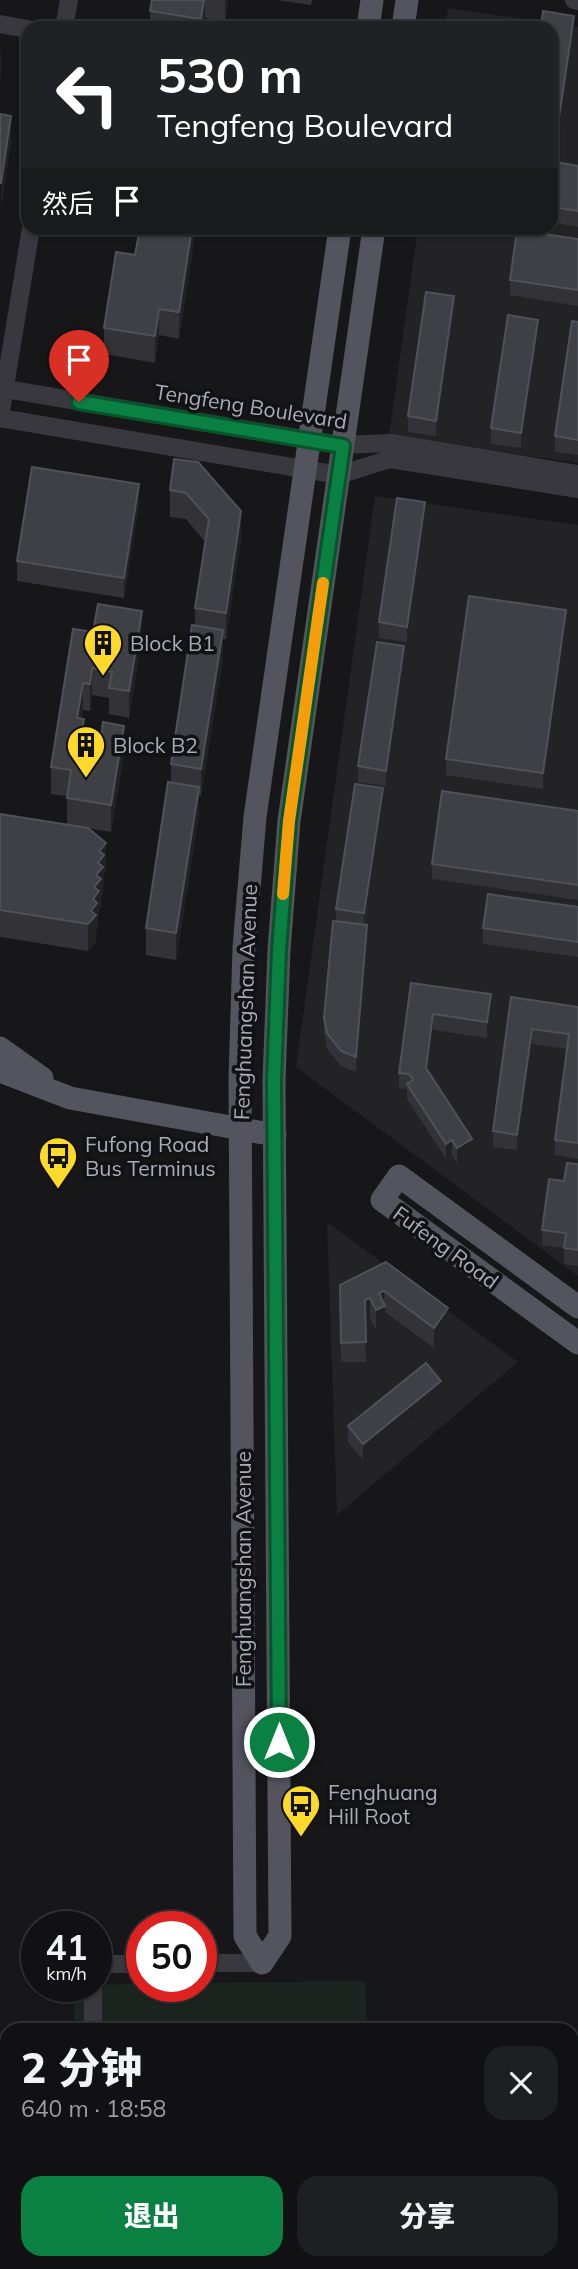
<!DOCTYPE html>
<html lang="zh">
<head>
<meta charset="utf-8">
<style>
  :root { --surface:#111113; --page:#1e1f21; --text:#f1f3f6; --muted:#9c9da0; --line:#303133; --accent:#0b8043 }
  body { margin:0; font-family:Mulish,"Noto Sans SC",sans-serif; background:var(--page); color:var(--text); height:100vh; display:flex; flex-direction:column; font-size:26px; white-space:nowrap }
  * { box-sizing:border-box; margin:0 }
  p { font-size:23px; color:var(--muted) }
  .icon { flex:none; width:38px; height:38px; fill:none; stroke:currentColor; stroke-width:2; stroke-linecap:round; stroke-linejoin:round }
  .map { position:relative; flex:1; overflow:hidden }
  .drawer { position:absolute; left:0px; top:2023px; width:579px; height:247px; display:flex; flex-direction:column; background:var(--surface); border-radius:21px 21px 0 0; box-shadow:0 2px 5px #0004,0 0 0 2px var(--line) }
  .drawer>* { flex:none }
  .guide { position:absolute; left:21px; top:21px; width:537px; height:214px; border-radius:21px; box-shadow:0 2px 5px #0004,0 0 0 2px var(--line); background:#202124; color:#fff; overflow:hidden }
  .speed { position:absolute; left:21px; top:1911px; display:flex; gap:14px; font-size:35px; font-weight:700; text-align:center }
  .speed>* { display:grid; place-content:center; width:91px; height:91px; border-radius:50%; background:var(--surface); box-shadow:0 2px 5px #0004,0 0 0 2px var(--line); line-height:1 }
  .speed small { font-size:18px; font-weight:400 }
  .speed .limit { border:10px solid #d22; background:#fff; color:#111 }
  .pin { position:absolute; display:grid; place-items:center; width:60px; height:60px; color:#fff; margin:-72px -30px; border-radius:50% 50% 50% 0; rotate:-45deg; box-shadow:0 0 7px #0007 }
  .pin .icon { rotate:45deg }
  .me { position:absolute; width:77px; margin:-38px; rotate:0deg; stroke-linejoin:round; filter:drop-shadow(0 0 5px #0008) }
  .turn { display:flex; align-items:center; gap:24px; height:147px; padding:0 21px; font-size:32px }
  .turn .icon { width:91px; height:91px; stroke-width:2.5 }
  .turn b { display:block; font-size:49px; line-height:60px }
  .then { display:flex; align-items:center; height:66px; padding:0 21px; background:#0003; gap:14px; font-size:26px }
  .round { display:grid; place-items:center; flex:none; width:74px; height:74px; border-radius:21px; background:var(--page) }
  .summary { display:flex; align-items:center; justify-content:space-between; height:119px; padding:0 21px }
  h1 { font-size:42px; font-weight:800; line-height:52px }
  .primary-button { display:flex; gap:14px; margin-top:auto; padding:14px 21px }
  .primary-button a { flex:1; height:80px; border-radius:21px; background:var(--accent); color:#fff; font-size:28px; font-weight:800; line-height:80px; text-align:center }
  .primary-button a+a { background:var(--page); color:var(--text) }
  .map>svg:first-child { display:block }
</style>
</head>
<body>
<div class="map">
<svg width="578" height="2269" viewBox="0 0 578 2269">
  <rect width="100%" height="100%" fill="#171719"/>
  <!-- built -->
  <path fill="#232326" d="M448 8 578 27V463L389 436 418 228H551V28H445Z
    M375 496 578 525V1276L296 1067Z
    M327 1222 518 1362 337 1515Z"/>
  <!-- green -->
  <path fill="#1c241f" d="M365 1981 367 2030H74V1986L142 1983V1986H201V1983Z
    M572 2140 578 2144V2269H0V2184H7V2263H572Z"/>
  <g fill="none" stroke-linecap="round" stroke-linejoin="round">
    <!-- minor -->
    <path stroke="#38383e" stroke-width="18" d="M574 0 578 1
      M0 24 28 29
      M64 28 69 0
      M0 388 309 440 343 445 391 443 578 474
      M0 417 31 228
      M0 418 339 475 390 459 578 489
      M201 1963H262
      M96 1964H142
      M93 2030V1986
      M92 2269V2263"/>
    <!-- major -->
    <path stroke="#53545e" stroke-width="23" d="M368 28 372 0
      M403 28 407 0
      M340 228 255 817 244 948 240 1079 245 1936 262 1963 280 1936 274 1080 279 950 289 821 374 228
      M0 1048 42 1078
      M0 1071 70 1098 275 1135
      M578 1307 399 1176 382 1200 578 1343"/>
  </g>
  <!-- wall -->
  <path fill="#333337" d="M152 0H228L225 22 205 18 204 28H150V11Z
    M277 0H312L311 5Z
    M551 28 574 31 557 146 551 145Z
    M551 161 578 166V227L551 222Z
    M194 228V241L179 339 159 335 155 363 104 354V328L135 255Z
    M578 239V306L510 295V280Z
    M454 311 436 436 408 432V416Z
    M578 322V455L555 452V436Z
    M538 335 521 448 491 444V428Z
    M174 459 241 538 226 639H223V657L201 796H199V814L176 960 146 955V928L171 782V764L195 625V608L205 542 186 519 170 517V490Z
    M139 503 124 598 17 581V561Z
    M425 517 407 642 379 638V622Z
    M566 625 543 789 446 775V759Z
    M93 632 142 638 129 718 109 714V698L92 695 90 711 83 710 81 719 84 736 124 753 111 832 67 825V796L51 794V767Z
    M404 661 386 786 358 782V766Z
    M383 804 365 924 367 940 356 1072 341 1066 327 1049 324 1033V1018L336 922V909Z
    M578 811V900L432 879V864Z
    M0 814 106 870 104 872V882L103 884V894L101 896V906L99 908 97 930 96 932V942L88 951 0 937Z
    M578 907V957L483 944V928Z
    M411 983 491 1010 487 1038 433 1030 428 1071 472 1154 457 1164 452 1155 446 1159 407 1099V1089L399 1088V1073Z
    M511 997 578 1007V1159L555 1155V1140L567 1049 532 1044 517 1150 493 1147V1131Z
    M578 1164V1266L564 1264V1248L542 1245V1230L564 1181Z
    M386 1262 448 1328 434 1348 385 1312V1325L376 1330 370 1318 365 1320 366 1362H341L340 1285Z
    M441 1396 363 1460 348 1442V1426Z"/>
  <!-- shaded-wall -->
  <path fill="#222225" d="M204 0H205V18L204 28H201V19Z
    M225 0H228L225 22Z
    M574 16V31L557 146V131Z
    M1 48V75L0 83V56Z
    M11 116V142L1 210V183Z
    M192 228H194V241L179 339V312Z
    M454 296V311L436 436V421Z
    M159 309V335L155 363V336Z
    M538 320V335L521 448V433Z
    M139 484V503L124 598V578Z
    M425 502V517L407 642V627Z
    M241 511V538L226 639V613Z
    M566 610V625L543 789V773Z
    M142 611V638L129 718V691Z
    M223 630V657L201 796V769Z
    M404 646V661L386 786V771Z
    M92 668V695L90 711V684Z
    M83 683V710L77 745V718Z
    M124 726V753L111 832V805Z
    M199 787V814L176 960V933Z
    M383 788V804L364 928V913Z
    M106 843V870L104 872V882L103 884V894L101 896V906L99 908 97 930 96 932V942L88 951V924L99 851Z
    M367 925V940L356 1072V1057Z
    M491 994V1010L487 1038V1022Z
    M433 1014V1030L426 1083V1068Z
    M532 1029V1044L517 1150V1135Z
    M472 1139V1154L457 1164V1148Z
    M452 1140V1155L446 1159V1144Z
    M384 1291V1306H385V1325L376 1330V1310L379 1293Z
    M370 1298V1318L365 1320V1300Z
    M448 1308V1328L434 1348V1328Z
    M441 1381V1396L363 1460V1444Z"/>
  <!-- building -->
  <path fill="#3f4045" stroke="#505157" stroke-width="2" d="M152 0H204L201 19 150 11Z
    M543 11 574 16 557 131 551 130V28H541Z
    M0 114 11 116 1 183H0Z
    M551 161 578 166V211L551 207Z
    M140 228H192L179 312 159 309 155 336 104 328 116 252 135 255Z
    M517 230 578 239V290L510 280Z
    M426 292 454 296 436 421 408 416Z
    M508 315 538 320 521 433 491 428Z
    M572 321 578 322V440L555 436Z
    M174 459 198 462 241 511 226 613 195 608 209 519 186 493 170 490Z
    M32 467 139 484 124 578 17 561Z
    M397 498 425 502 407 627 379 622Z
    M469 596 566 610 543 773 446 759Z
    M98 604 142 611 129 691 109 688 112 672 92 668 90 684 83 683 77 718 84 719 81 735 101 739 103 722 124 726 111 805 67 798 71 770 51 767 73 629 93 632Z
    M192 625 223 630 201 769 171 764Z
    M377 642 404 646 386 771 358 766Z
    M168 782 199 787 176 933 146 928Z
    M355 784 383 788 364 913 336 909Z
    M442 791 578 811V885L432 864Z
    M0 814 88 828 106 843 99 851 104 855 98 863 103 867 96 875 101 879 94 887 99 891 93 899 97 903 91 911 96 915 88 924 0 910Z
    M488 894 578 907V942L483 928Z
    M333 921 367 925 356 1057 341 1051 327 1033 324 1018Z
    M411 983 491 994 487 1022 433 1014 426 1068 472 1139 457 1148 452 1140 446 1144 407 1084 413 1080 409 1074 399 1073Z
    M511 997 578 1007V1143L555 1140 569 1034 532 1029 517 1135 493 1131Z
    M567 1163 578 1164V1250L564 1248 566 1233 542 1230 549 1179 564 1181Z
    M386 1262 448 1308 434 1328 384 1291 379 1293 385 1306 376 1310 370 1298 365 1300 366 1342 341 1343 340 1285Z
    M426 1363 441 1381 363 1444 348 1426Z"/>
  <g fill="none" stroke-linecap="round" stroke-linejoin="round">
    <!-- route casing -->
    <g stroke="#07532c" stroke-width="18">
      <path id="route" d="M79 402 343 446 289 821 279 950 274 1080 279 1742"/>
    </g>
    <!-- route -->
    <use href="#route" stroke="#0b8043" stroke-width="12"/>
    <!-- slow -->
    <path stroke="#f59e0b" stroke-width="12" d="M283 894 289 821 323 583"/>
  </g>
  <!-- icons -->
  <defs>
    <g id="building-pin" transform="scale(2.0125)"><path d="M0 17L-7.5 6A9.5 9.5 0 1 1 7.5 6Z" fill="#fdd92b" stroke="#121214"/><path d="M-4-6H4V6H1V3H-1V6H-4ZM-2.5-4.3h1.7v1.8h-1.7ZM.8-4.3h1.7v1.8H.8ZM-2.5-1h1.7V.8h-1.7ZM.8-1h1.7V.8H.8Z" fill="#111"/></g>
    <g id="bus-pin" transform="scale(2.0125)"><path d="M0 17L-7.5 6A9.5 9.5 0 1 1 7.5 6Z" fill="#fdd92b" stroke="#121214"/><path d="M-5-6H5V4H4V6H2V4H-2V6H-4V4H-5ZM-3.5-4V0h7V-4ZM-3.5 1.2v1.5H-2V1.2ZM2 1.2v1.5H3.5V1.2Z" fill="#111"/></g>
  </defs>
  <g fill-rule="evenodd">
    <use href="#building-pin" x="103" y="643"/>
    <use href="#building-pin" x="86" y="745"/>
    <use href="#bus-pin" x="58" y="1156"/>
    <use href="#bus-pin" x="301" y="1804"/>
  </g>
  <g text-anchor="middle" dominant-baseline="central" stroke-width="7" stroke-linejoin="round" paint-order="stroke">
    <!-- street labels -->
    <g font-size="21" fill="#a8abba" stroke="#121214">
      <text transform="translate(251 406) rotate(9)">Tengfeng Boulevard</text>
      <text transform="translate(245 1002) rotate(-88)">Fenghuangshan Avenue</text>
      <text transform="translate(446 1247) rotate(36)">Fufeng Road</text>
      <text transform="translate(243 1569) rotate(-90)">Fenghuangshan Avenue</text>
    </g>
    <!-- poi labels -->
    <g font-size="21" fill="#a8abba" stroke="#121214" text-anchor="start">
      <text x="130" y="643">Block B1</text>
      <text x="113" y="745">Block B2</text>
      <text x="85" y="1144">Fufong Road<tspan x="85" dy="24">Bus Terminus</tspan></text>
      <text x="328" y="1792">Fenghuang<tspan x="328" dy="24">Hill Root</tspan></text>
    </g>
  </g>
</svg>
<div class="speed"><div>41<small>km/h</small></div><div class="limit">50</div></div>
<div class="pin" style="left:79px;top:402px;background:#d93025"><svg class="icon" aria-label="arrive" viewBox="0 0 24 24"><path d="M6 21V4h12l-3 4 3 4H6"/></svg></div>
<svg class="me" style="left:279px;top:1742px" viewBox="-20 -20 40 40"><circle r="17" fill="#0b8043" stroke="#fff" stroke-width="3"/><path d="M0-11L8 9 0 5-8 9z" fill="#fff"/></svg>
<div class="guide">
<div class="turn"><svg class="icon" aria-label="left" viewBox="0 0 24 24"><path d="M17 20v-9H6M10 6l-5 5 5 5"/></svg><div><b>530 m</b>Tengfeng Boulevard</div></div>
<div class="then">然后<svg class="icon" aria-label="arrive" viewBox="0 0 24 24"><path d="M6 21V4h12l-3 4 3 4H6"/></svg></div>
</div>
<section class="drawer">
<div class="summary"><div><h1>2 分钟</h1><p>640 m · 18:58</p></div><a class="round"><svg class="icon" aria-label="close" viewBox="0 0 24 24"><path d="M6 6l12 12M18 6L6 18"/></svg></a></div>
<div class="primary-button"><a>退出</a><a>分享</a></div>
</section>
</div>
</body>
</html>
